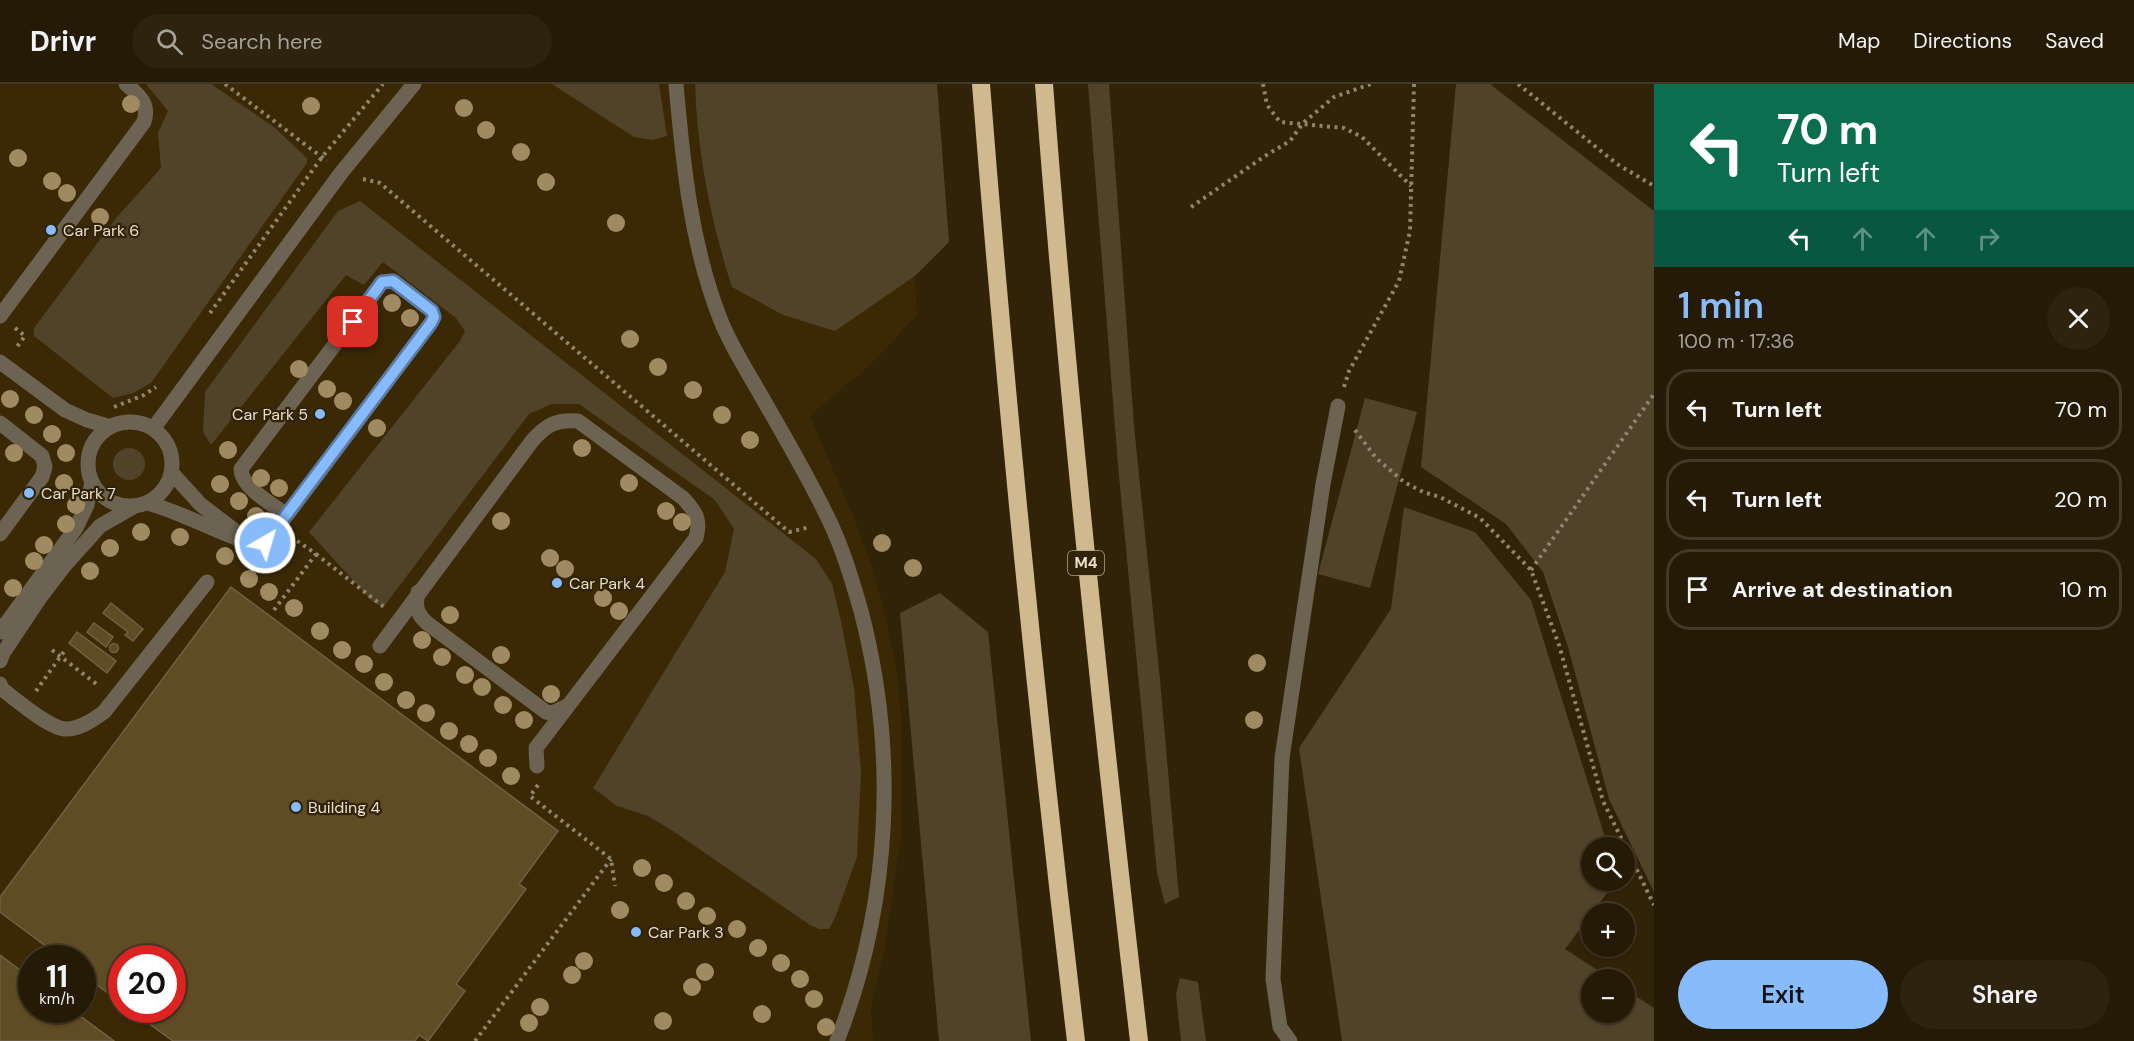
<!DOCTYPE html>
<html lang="en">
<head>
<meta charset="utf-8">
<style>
  :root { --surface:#251a05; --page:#2d230f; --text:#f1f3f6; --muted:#a3a19a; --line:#423827; --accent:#87bbfc }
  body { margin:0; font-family:"DM Sans",sans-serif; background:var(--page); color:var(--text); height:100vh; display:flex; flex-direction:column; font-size:22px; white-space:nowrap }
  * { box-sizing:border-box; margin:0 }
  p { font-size:20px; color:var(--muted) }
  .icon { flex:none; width:33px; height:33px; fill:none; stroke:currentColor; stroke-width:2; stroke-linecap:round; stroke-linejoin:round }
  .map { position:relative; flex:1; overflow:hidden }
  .drawer { display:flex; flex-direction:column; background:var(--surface); width:480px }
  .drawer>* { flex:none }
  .banner { background:#0b6e4f; color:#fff; overflow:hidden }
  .buttons { position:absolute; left:1581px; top:753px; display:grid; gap:12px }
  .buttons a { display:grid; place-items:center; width:54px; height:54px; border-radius:50%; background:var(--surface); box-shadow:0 2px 4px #0004,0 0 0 2px var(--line); font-size:30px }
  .speed { position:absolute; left:18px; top:861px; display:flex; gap:12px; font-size:30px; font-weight:700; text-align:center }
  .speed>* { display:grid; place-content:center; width:78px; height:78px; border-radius:50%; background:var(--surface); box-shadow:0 2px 4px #0004,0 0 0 2px var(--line); line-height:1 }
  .speed small { font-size:15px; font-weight:400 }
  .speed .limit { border:9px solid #d22; background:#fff; color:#111 }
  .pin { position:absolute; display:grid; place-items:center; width:51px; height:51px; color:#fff; margin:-26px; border-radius:12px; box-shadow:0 3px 9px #0006 }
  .me { position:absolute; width:66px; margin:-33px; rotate:38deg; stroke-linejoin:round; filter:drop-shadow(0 0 4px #0008) }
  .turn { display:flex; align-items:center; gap:21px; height:126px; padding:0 24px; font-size:27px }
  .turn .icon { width:78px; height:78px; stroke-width:2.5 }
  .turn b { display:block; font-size:42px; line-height:51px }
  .lanes { display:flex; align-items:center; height:57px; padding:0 24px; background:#0003; justify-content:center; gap:30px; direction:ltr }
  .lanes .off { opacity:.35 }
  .round { display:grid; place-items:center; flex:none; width:63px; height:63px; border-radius:32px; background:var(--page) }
  .headline { display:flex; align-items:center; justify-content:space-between; height:102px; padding:0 24px }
  h1 { font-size:36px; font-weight:600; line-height:45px; color:var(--accent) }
  .action { display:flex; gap:12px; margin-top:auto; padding:12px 24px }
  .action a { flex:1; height:69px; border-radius:36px; background:var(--accent); color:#111; font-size:24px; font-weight:600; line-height:69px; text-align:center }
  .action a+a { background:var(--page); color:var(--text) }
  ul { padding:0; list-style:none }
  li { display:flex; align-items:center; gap:18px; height:81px; margin:0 12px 9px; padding:0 12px; border:3px solid var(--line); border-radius:24px }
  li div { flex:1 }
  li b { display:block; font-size:22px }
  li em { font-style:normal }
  header { display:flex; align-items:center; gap:36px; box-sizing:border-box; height:84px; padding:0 30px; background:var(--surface); border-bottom:2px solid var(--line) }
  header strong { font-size:28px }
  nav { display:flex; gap:33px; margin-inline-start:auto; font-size:21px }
  .search { width:420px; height:54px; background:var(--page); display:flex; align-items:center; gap:15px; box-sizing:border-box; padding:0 21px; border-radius:33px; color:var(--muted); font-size:22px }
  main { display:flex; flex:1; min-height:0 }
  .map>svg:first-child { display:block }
</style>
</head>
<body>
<header>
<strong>Drivr</strong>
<div class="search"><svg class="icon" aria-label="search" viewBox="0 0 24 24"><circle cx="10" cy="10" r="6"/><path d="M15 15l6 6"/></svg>Search here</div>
<nav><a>Map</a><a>Directions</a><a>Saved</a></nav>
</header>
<main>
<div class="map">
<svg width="1654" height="957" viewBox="0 0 1654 957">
  <rect width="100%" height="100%" fill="#312307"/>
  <!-- built -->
  <path fill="#3a2904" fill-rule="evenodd" d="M0 0H937L949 158 915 192 917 231 871 280 810 332 854 434 874 488 886 534 897 588 902 642 901 752 884 869 871 924 873 957H0ZM32 874H82V926H32ZM122 874H172V926H122Z"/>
  <!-- green -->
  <path fill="#50432a" d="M146 0H211L274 43 307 74V79L151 299 133 309 113 314 34 252V244L117 133 161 84 158 49 168 27Z
    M552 0H659L667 52 652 56 634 53Z
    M695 0H937L949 158 915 192 835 247 783 231 732 203C711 139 697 67 695 0Z
    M1088 0H1109L1134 342 1160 596 1179 813 1165 820 1157 789 1118 381Z
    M1456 0H1490L1654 127V808L1609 715 1568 563 1543 488 1506 440 1421 383Z
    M360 117 816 475 832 500 841 537 854 604 861 688 857 773 835 834 829 845H819L810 841 673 747 648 732 617 722 593 704 725 488 734 445 715 416 579 320H552L529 330 385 521H379L373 518 309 448 460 257 465 247 456 234 383 178 364 201 346 191 211 361 203 348 205 308 338 127Z
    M1365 314 1417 328 1370 504 1318 490Z
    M113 380a16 16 0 1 1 32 0a16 16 0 1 1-32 0Z
    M1404 423 1475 448 1531 516 1608 763 1592 764V796L1616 797 1565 865 1611 895 1592 896V928H1624L1625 905 1654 924V957H1342L1299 664 1391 525Z
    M940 509 988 548 1031 957H939L900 529Z
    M1180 894 1198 898 1206 957H1181L1176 910Z"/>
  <!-- building -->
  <path fill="#5f4b24" stroke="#706145" stroke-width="1.5" d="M231 503 558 747 519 800 526 805 456 900 465 907 428 957 419 951 415 957H173L130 926H172V874H122V919L82 890V874H62L0 828V813Z
    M111 519 143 545 133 557 125 551 128 548 103 529Z
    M94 539 113 553 106 563 87 548Z
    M77 548 116 577 107 589 69 559Z
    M109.5 564a4.5 4.5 0 1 1 9 0a4.5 4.5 0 1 1-9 0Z
    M0 871 32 895V926H72L114 957H0Z"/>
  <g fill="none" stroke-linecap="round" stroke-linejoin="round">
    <!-- path -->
    <path stroke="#8f846e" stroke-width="4" stroke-dasharray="3 4.5" stroke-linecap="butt" d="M225 0 327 77
      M1263 0 1267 21 1280 38 1344 44 1362 53 1411 102
      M1518 0 1617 80 1654 102
      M363 95 380 99 789 448 810 443
      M1191 123 1265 72 1290 57 1303 39 1334 13 1371 0
      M210 229 322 73 383 0
      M15 244 25 252 16 264
      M1344 303 1349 287 1399 197 1410 147 1414 0
      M114 323 144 311 156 303
      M1355 346 1376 374 1404 398 1423 408 1440 413 1480 434 1531 486 1559 561 1603 717 1654 821
      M316 470 384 523
      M1531 486 1654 310
      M274 526 316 470 293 454
      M52 566 99 602
      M36 607 65 566
      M538 701 530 712 611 775 615 802
      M475 957 611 775"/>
    <!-- minor -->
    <path stroke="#6c6353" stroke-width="15" d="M676 0C683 80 691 162 721 237 731 262 746 285 759 308 783 350 808 392 829 436 843 465 852 496 861 527 898 668 891 820 837 957
      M0 232 144 38C150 20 139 11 126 0
      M0 278 65 326 87 336 111 343
      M88 380a42 42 0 1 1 84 0a42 42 0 1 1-84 0Z
      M0 339 42 372 45 383 42 393 0 450
      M153 345 341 89 414 0
      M172 389 200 420 252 460 265 459C322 387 375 312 431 239L434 233 432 227 393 197 382 198 241 385C241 403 273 421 287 431
      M147 419C178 427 206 443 236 454
      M418 508C415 522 416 529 427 539L546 628 552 629 567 622
      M0 548 76 444 87 421 92 398
      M380 562 532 357C546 341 556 335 578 337L683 414C696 428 701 435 696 454L536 664 537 682
      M0 577 3 569 39 515 65 481 100 442 135 422
      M0 600 2 605C15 615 50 645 66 645 80 645 93 636 104 628L207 498
      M1290 957 1280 943 1273 895 1282 674 1323 400 1338 322"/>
    <!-- highway -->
    <path stroke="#d0b98f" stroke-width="18" d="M981 0C1006 320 1038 638 1076 957
      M1044 0C1068 320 1102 638 1139 957"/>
  </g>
  <!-- trees -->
  <g fill="#a08a61">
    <circle cx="131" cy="20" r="9"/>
    <circle cx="311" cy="22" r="9"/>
    <circle cx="464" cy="24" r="9"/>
    <circle cx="486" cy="46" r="9"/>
    <circle cx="521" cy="68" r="9"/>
    <circle cx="18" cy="74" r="9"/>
    <circle cx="52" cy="97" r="9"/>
    <circle cx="546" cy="98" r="9"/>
    <circle cx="67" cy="109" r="9"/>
    <circle cx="100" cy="133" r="9"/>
    <circle cx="616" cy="139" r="9"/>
    <circle cx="392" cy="219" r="9"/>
    <circle cx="410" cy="234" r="9"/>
    <circle cx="630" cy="255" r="9"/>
    <circle cx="658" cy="283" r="9"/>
    <circle cx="299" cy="285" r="9"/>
    <circle cx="327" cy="305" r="9"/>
    <circle cx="693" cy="306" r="9"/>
    <circle cx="10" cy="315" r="9"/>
    <circle cx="343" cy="317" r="9"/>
    <circle cx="34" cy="331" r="9"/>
    <circle cx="722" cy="331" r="9"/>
    <circle cx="377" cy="344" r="9"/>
    <circle cx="52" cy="350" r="9"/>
    <circle cx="750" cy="356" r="9"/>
    <circle cx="582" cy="364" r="9"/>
    <circle cx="228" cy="366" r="9"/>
    <circle cx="14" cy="369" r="9"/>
    <circle cx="66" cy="369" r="9"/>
    <circle cx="261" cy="394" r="9"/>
    <circle cx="64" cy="399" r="9"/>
    <circle cx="629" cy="399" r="9"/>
    <circle cx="220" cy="400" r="9"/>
    <circle cx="279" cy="404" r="9"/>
    <circle cx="239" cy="417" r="9"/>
    <circle cx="76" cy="421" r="9"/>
    <circle cx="666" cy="427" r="9"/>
    <circle cx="256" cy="432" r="9"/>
    <circle cx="501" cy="437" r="9"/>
    <circle cx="682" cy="438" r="9"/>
    <circle cx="66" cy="440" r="9"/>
    <circle cx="141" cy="448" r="9"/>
    <circle cx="180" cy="453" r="9"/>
    <circle cx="882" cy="459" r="9"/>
    <circle cx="44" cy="461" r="9"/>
    <circle cx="110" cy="464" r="9"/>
    <circle cx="225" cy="472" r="9"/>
    <circle cx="550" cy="474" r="9"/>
    <circle cx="34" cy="477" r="9"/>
    <circle cx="913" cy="484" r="9"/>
    <circle cx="565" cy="485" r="9"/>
    <circle cx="90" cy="487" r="9"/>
    <circle cx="249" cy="495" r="9"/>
    <circle cx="13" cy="504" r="9"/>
    <circle cx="269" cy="508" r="9"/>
    <circle cx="603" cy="514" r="9"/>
    <circle cx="294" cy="524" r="9"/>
    <circle cx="619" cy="527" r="9"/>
    <circle cx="450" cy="531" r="9"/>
    <circle cx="320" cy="547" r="9"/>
    <circle cx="422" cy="556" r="9"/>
    <circle cx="342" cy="566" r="9"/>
    <circle cx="501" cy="571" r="9"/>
    <circle cx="442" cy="573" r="9"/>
    <circle cx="1257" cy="579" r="9"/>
    <circle cx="364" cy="580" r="9"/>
    <circle cx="465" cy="591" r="9"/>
    <circle cx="384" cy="598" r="9"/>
    <circle cx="482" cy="603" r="9"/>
    <circle cx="551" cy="610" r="9"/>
    <circle cx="406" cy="616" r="9"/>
    <circle cx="503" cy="621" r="9"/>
    <circle cx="426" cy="629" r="9"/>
    <circle cx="524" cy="636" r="9"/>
    <circle cx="1254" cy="636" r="9"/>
    <circle cx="449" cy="647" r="9"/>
    <circle cx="469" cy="660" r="9"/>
    <circle cx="488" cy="674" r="9"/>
    <circle cx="511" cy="692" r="9"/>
    <circle cx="642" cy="784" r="9"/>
    <circle cx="664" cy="799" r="9"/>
    <circle cx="686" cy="817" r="9"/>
    <circle cx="620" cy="826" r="9"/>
    <circle cx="707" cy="832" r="9"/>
    <circle cx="737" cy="845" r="9"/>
    <circle cx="758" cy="864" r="9"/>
    <circle cx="584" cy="877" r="9"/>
    <circle cx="781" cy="879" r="9"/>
    <circle cx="705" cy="888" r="9"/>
    <circle cx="572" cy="891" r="9"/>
    <circle cx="800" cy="895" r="9"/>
    <circle cx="692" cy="903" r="9"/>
    <circle cx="814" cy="915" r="9"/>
    <circle cx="540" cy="923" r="9"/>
    <circle cx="762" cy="930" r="9"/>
    <circle cx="663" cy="937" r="9"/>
    <circle cx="529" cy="939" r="9"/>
    <circle cx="826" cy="943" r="9"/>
  </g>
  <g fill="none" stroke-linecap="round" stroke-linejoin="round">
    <!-- route casing -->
    <g stroke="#587aa4" stroke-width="15">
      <path id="route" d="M265 459 431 239 434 233 432 227 393 197 382 198 353 238"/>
    </g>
    <!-- route -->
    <use href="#route" stroke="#87bbfc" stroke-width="10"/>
  </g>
  <!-- markers -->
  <g fill="#87bbfc" stroke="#312307" stroke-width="2">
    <circle cx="51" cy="146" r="6"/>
    <circle cx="320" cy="330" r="6"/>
    <circle cx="29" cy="409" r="6"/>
    <circle cx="557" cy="499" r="6"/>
    <circle cx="296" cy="723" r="6"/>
    <circle cx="636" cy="848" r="6"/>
  </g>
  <g text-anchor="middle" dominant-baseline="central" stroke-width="4.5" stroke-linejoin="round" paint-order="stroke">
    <!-- shield labels -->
    <rect fill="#312307" stroke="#b1a793" stroke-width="1.5" x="1068" y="467" width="36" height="24" rx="4.5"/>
    <g font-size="15" font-weight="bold" fill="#e8dfcf">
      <text x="1086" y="479">M4</text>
    </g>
    <!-- poi labels -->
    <g font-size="16" fill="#e8dfcf" stroke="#312307" text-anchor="start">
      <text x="63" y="146">Car Park 6</text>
      <text x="308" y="330" text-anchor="end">Car Park 5</text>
      <text x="41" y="409">Car Park 7</text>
      <text x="569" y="499">Car Park 4</text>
      <text x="308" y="723">Building 4</text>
      <text x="648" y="848">Car Park 3</text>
    </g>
  </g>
</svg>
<div class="buttons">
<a><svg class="icon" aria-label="search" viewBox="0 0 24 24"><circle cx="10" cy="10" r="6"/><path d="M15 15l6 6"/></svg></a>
<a>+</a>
<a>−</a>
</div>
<div class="speed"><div>11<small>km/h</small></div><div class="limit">20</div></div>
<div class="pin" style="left:353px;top:238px;background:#d93025"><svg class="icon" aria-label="arrive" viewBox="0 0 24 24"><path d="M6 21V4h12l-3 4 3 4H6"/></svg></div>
<svg class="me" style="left:265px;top:459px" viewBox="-20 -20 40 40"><circle r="17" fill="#87bbfc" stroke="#fff" stroke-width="3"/><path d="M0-11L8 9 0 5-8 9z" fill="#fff"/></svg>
</div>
<section class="drawer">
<div class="banner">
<div class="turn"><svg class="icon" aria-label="left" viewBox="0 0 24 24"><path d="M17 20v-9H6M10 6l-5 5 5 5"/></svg><div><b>70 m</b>Turn left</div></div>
<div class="lanes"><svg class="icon" aria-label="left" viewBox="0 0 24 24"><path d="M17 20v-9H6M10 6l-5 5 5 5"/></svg><svg class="icon off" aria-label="ahead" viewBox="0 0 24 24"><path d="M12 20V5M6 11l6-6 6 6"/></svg><svg class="icon off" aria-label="ahead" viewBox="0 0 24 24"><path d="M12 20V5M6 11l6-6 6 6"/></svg><svg class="icon off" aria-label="right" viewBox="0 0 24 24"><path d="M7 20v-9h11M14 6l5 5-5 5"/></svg></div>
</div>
<div class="headline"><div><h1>1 min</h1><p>100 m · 17:36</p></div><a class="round"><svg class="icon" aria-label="close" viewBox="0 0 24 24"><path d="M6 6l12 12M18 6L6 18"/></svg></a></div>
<ul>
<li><svg class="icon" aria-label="left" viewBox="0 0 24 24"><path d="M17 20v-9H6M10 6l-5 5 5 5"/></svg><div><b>Turn left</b></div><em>70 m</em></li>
<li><svg class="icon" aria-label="left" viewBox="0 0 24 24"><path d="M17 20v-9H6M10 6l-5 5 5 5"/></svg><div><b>Turn left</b></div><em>20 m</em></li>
<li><svg class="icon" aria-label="arrive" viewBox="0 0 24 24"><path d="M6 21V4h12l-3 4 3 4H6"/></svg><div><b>Arrive at destination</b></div><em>10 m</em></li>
</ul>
<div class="action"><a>Exit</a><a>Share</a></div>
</section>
</main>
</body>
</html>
